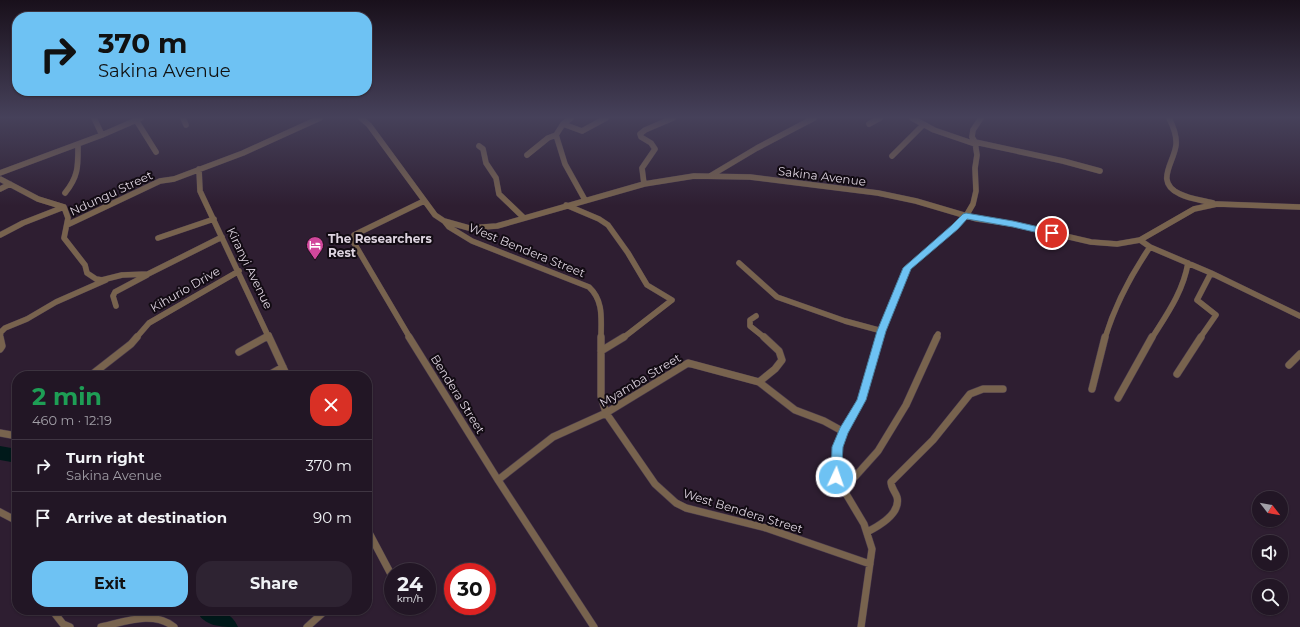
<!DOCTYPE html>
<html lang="en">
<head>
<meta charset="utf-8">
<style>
  :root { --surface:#221625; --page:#2e2332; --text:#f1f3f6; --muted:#a29fa7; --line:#3f3542; --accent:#6ec2f3 }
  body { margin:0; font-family:Montserrat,sans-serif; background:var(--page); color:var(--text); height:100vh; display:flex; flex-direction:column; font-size:15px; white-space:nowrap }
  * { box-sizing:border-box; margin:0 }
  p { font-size:13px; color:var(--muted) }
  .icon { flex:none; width:22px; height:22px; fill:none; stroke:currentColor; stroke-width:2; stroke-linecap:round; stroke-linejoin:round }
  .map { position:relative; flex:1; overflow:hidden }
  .side { position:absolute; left:12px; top:371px; width:360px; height:244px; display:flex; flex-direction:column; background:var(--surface); border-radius:16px; box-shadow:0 1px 3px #0004,0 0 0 1px var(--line) }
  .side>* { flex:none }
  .guide { position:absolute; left:12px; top:12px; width:360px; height:84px; border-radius:16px; box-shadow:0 1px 3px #0004,0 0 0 1px var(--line); background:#6ec2f3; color:#111; overflow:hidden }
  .needle { width:26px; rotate:121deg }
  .tools { position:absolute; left:1252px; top:491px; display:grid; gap:8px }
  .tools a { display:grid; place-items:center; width:36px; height:36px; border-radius:50%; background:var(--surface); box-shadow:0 1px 3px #0004,0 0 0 1px var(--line); font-size:20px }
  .speed { position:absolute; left:384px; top:563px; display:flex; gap:8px; font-size:20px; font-weight:700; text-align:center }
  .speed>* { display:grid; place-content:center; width:52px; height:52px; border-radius:50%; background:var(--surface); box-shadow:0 1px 3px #0004,0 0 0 1px var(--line); line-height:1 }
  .speed small { font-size:10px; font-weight:400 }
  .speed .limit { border:6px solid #d22; background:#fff; color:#111 }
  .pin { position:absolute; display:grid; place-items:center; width:34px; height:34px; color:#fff; margin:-17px; border:2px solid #fff; border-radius:50%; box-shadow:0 1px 4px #0007 }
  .me { position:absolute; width:44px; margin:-22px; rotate:3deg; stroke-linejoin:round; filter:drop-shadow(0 0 3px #0008) }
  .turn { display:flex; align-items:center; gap:14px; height:84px; padding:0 20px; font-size:18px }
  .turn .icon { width:52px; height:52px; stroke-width:2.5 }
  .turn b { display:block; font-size:28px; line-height:34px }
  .round { display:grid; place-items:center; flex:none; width:42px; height:42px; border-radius:16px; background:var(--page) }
  .headline { display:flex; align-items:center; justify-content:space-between; height:68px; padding:0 20px }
  h1 { font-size:24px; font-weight:700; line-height:30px; color:#1e9e55 }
  .cta { display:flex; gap:8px; margin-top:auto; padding:8px 20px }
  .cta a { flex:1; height:46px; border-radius:16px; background:var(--accent); color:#111; font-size:16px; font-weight:700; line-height:46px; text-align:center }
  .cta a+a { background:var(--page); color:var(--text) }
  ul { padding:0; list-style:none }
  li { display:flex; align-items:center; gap:12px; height:52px; padding:0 20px; border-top:1px solid var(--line) }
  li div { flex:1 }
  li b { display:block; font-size:15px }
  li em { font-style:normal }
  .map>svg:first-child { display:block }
</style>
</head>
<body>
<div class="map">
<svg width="1300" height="627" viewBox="0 0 1300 627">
  <rect width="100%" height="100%" fill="#2e1e31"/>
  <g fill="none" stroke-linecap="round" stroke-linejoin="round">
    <!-- river -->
    <path fill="#00191a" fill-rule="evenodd" d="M0 446 17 449V463L0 460Z
      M196 610C213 610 230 608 238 627 221 627 204 627 196 610Z"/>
    <!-- minor-far1 casing -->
    <g stroke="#4a3b4d" stroke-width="6">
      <path id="minor-far1" d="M94 118 102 135
        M183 118 186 125
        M361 118 369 125 435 215 444 221 469 228 497 226 644 184 694 176 750 177 878 193 916 201 977 219 1013 224 1091 242 1117 244 1140 240 1194 209 1217 204 1300 207
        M571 118 563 124 556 135 565 164 585 200
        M912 118 934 130 975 144
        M1169 118C1173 126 1177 136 1176 145 1174 163 1154 182 1180 194 1190 199 1202 200 1213 203
        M136 120 156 152
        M563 124 582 131 606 118
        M869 124 880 118
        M975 142 1063 161 1100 171
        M479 146 483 149 486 163 496 178 499 194 524 218
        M527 155 548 138 556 135
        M892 156 923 125
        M199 169 200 191 269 338
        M0 173 102 135 141 118
        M710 176 757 148 814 118
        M0 179 38 199 64 207 68 218 64 238 85 265 87 273 96 279 102 280 122 275 148 274 222 237
        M644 184 642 168 655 149 651 143 641 137 640 134 645 130 673 118
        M0 189 10 184
        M65 193C79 176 78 165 78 144
        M566 205 599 219 608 225 628 253 647 285 672 300 623 338
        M445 222 449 227 472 241 589 287C604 301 601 319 601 338
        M67 225 160 181 174 179 243 153 320 118
        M0 235 23 223 64 207
        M158 238 214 219
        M1140 240 1150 247 1211 273 1300 316
        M739 263 777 297 845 321 882 331
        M116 306 113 296 115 292 147 275
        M756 316 750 320V326L765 338
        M0 336 1 332 5 328 27 319 56 302 106 280
        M136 338 149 323 239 271
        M264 338 269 335
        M410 338 354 243V235L424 201
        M880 338 907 268 955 227 966 216 973 204 976 191 975 168 977 155 975 142 972 137 973 130 981 118
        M936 338 938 334
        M1105 338C1115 305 1131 275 1150 247
        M1152 338C1167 314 1183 292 1188 263
        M1200 338 1216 315 1197 300 1211 273"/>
    </g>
    <!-- minor casing -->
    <g stroke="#4a3b4d" stroke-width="8">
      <path id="minor" d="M0 337 2 346 0 349
        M269 337 287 376
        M409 337 498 480 594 627
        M601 337V396L606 413 655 484 676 503 686 508 766 528 870 564
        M601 351 624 337
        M239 352 266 337
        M1289 365 1300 354
        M1177 374 1201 337
        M90 376 131 344 137 337
        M267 376 283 367
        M759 382 775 369 782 360 779 351 764 337
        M1092 389 1105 337
        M1118 398 1152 337
        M0 433 17 436
        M498 480 553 437 606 413 688 363 759 382 795 410 824 421 844 432
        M843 490 878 451 906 405 937 337
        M0 512 17 521
        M367 529 393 578
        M867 532C879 526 901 513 897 497 895 491 891 488 891 482L933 440 970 394 983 389H1003
        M52 610 63 624 70 627
        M101 627C124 622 154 610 174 627
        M307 627 326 610
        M861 627 872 549 864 524 836 477 838 447 844 432 861 400 880 337"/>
    </g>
    <!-- minor-far1 -->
    <use href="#minor-far1" stroke="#78634e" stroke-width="5.5"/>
    <!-- minor -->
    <use href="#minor" stroke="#78634e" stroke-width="7"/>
  </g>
  <!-- sky -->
  <linearGradient id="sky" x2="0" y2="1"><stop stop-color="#19101b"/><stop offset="0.57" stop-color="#46415a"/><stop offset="1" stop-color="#46415a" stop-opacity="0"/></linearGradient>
  <rect width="1300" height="206" fill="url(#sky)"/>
  <!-- route -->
  <path fill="#6ec2f3" stroke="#487e9e" d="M966 213 1013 221 1052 230 1056 233 1052 236 1013 227 967 219 958 229 911 269 886 331 866 400 848 433 843 447 841 477 840 481 836 482 832 481 831 477 832 447 840 428 857 400 877 331 903 268 952 225 963 214Z"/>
  <!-- icons -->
  <defs>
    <g id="hotel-pin" transform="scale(0.9)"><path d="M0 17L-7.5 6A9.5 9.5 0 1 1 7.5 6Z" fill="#d1479c" stroke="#120b13"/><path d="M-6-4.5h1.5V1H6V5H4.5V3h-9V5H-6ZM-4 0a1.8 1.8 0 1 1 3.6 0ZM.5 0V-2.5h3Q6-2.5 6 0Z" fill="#fff"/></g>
  </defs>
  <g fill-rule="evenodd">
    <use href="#hotel-pin" x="315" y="245"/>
  </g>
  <g text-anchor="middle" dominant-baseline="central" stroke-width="4" stroke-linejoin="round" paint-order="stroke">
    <!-- street labels -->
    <g font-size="12" fill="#dcd2de" stroke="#120b13">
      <text transform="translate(822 176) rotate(7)">Sakina Avenue</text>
      <text transform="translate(111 193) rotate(-25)">Ndungu Street</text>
      <text transform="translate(527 250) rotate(22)">West Bendera Street</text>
      <text transform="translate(250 268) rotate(64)">Kiranyi Avenue</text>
      <text transform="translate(185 289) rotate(-30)">Kihurio Drive</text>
      <text transform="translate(640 380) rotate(-31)">Myamba Street</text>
      <text transform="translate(458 394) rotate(58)">Bendera Street</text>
      <text transform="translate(743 511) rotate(17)">West Bendera Street</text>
    </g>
    <!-- poi labels -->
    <g font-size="12" font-weight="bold" fill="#dcd2de" stroke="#120b13" text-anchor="start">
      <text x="328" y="238">The Researchers<tspan x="328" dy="14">Rest</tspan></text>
    </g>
  </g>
</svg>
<div class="tools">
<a><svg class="needle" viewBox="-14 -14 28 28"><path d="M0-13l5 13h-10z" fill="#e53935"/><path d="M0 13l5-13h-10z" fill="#a29fa7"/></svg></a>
<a><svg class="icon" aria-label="sound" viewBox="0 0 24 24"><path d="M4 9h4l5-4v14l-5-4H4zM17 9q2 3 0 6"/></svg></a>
<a><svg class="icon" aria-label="search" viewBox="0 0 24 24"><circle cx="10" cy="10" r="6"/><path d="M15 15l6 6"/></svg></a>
</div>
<div class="speed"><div>24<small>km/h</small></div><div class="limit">30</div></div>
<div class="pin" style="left:1052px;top:233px;background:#d93025"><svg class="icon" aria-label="arrive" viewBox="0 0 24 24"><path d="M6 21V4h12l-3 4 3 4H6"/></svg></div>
<svg class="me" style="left:836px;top:477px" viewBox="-20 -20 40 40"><circle r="17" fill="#6ec2f3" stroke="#fff" stroke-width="3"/><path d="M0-11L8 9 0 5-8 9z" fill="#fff"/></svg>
<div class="guide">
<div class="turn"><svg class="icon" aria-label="right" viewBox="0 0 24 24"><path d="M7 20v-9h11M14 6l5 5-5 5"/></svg><div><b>370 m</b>Sakina Avenue</div></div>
</div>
<section class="side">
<div class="headline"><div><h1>2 min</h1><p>460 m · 12:19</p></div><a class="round" style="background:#d93025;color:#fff"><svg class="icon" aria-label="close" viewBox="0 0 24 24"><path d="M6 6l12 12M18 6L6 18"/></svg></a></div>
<ul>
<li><svg class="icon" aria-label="right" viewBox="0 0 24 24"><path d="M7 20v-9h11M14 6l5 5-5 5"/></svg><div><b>Turn right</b><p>Sakina Avenue</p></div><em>370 m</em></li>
<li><svg class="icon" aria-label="arrive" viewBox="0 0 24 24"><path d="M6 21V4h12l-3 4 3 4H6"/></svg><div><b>Arrive at destination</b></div><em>90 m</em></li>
</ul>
<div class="cta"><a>Exit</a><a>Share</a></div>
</section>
</div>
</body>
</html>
